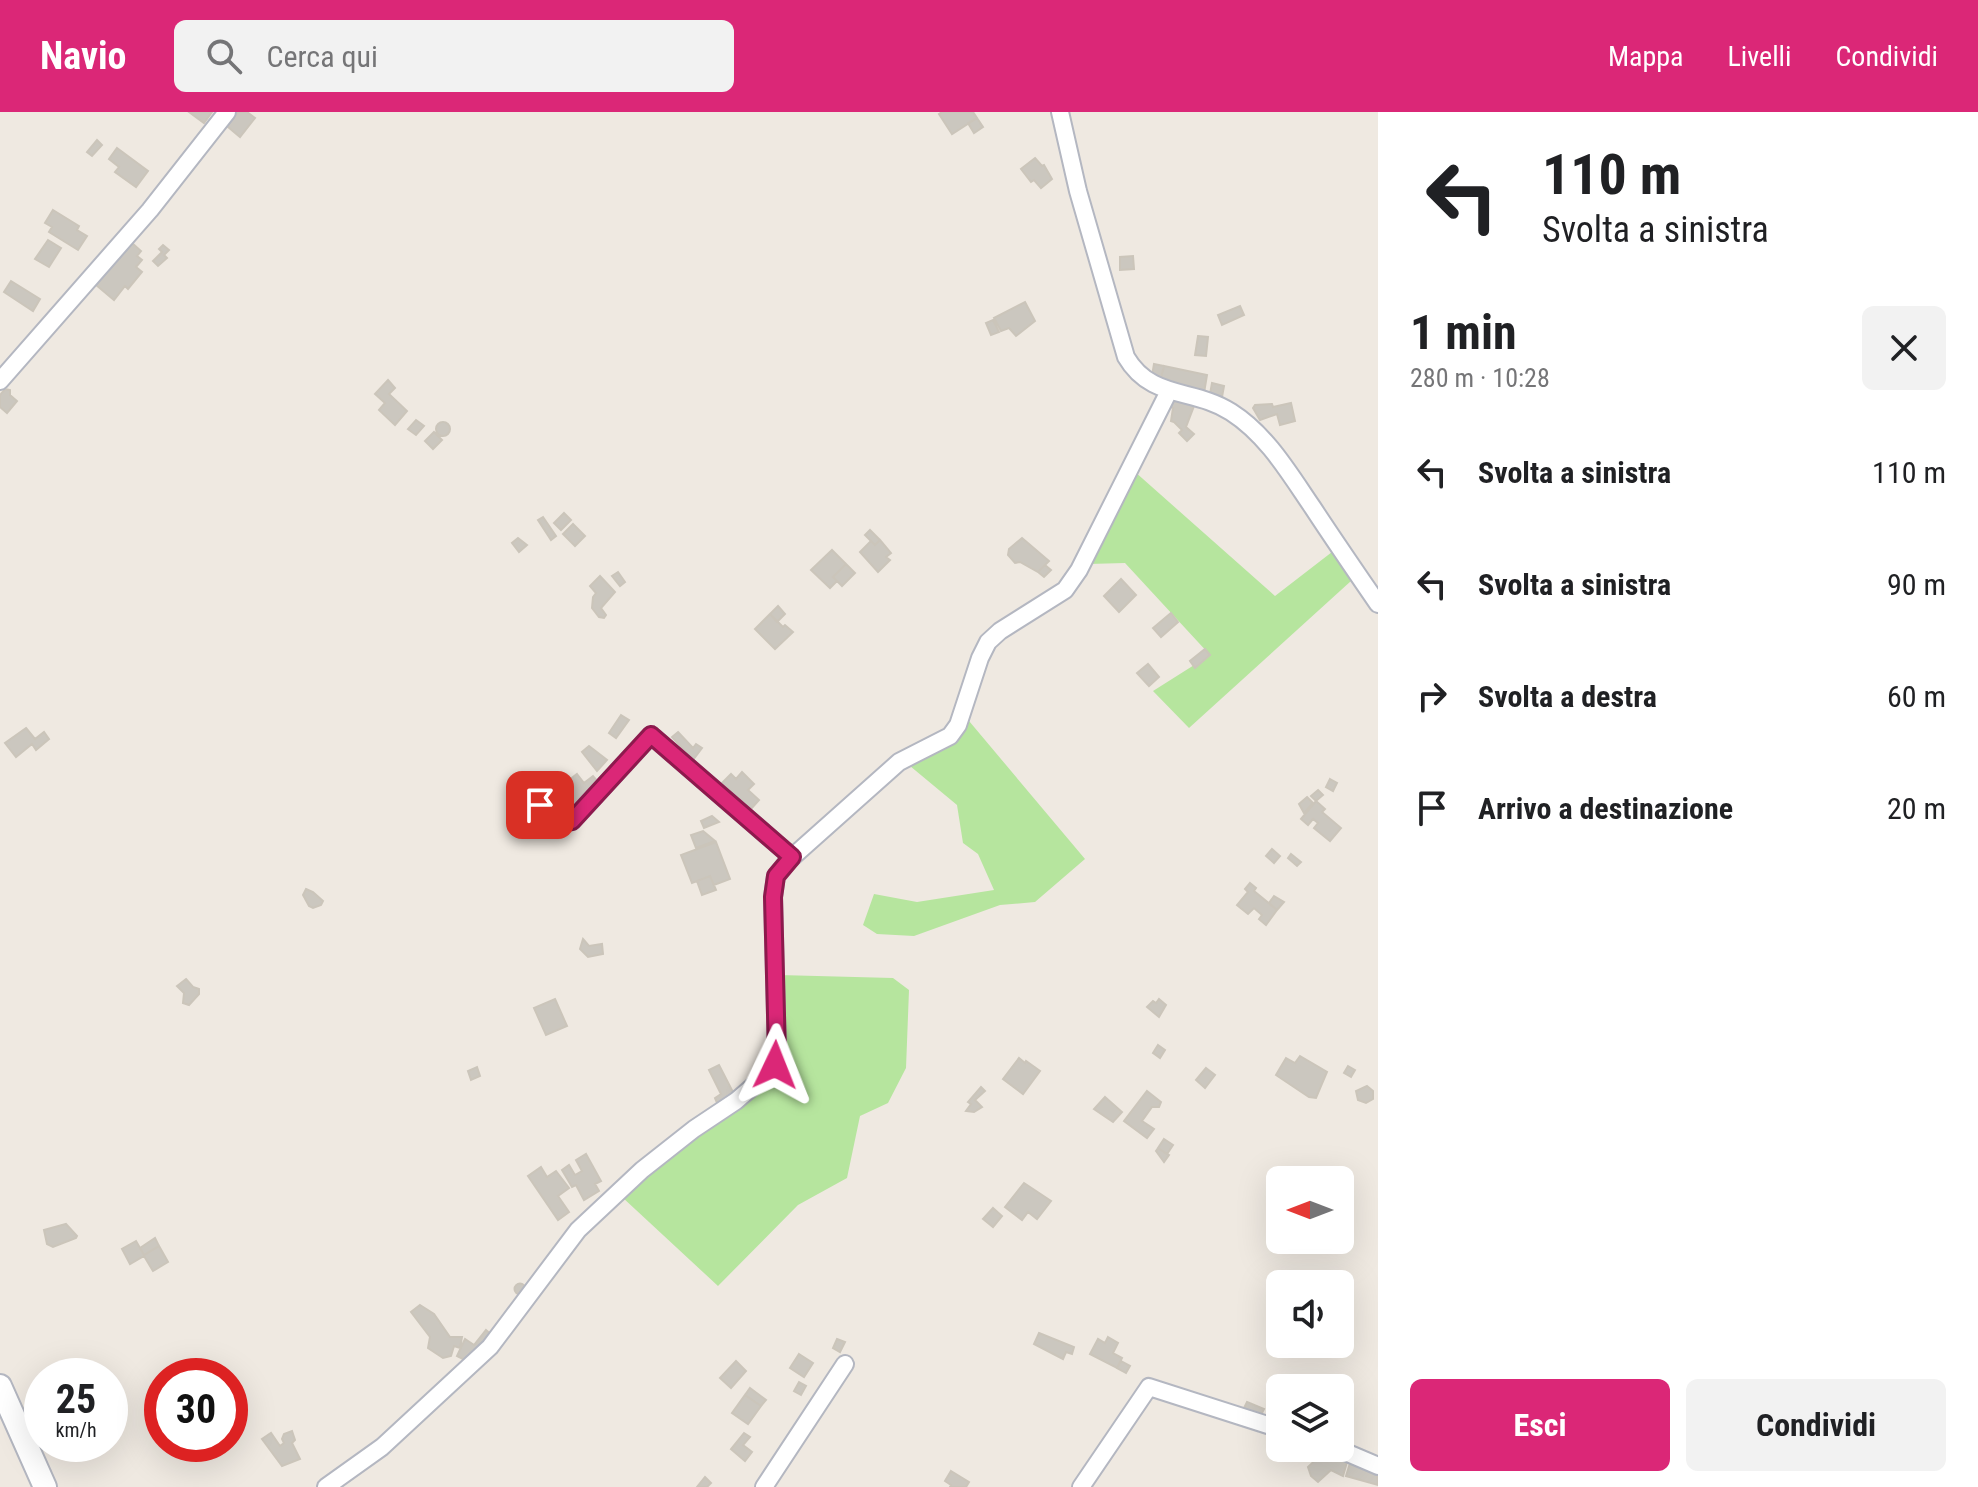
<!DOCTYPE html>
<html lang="it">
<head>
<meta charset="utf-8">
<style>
  :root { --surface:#fff; --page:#f2f2f2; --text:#202124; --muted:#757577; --accent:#db2777 }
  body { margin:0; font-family:"Roboto Condensed",sans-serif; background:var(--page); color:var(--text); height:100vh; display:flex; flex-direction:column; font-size:30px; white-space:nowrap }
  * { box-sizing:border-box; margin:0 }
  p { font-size:26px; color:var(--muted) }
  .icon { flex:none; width:44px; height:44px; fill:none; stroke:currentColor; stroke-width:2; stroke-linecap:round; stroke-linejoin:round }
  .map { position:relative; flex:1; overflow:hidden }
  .details { display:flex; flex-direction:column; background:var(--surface); width:600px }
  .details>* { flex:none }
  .banner { background:#fff; color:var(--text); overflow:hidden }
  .needle { width:52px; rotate:270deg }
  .controls { position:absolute; left:1266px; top:1054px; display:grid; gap:16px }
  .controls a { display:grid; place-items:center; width:88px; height:88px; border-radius:12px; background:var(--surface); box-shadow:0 8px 32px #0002; font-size:40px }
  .speed { position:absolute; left:24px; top:1246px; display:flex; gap:16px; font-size:40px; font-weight:700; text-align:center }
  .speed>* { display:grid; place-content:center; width:104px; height:104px; border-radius:50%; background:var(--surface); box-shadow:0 8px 32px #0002; line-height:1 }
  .speed small { font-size:20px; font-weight:400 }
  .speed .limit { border:12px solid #d22; background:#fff; color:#111 }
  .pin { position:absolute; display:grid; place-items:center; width:68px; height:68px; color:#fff; margin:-34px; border-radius:16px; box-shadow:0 4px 12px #0006 }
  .me { position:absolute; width:88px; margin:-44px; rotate:2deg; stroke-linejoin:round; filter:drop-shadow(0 0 6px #0008) }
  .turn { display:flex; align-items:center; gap:28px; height:168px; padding:0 32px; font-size:36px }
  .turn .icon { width:104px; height:104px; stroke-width:2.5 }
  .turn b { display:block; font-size:56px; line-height:68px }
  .round { display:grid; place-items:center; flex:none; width:84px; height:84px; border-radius:12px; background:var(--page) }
  .summary { display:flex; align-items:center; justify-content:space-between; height:136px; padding:0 32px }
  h1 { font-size:48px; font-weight:700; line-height:60px }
  .cta { display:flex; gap:16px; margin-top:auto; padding:16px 32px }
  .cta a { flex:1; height:92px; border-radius:12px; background:var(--accent); color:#fff; font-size:32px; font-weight:700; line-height:92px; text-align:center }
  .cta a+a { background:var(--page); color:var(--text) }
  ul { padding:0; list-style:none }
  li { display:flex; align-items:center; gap:24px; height:112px; padding:0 32px }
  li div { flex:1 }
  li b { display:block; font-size:30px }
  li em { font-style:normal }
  header { display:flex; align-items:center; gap:48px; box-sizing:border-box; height:112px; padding:0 40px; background:var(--accent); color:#fff }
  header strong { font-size:38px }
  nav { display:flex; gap:44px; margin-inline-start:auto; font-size:28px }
  .search { width:560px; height:72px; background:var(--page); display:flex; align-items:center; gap:20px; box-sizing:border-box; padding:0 28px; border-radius:12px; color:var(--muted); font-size:30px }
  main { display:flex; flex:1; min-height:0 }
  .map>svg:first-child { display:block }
</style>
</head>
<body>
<header>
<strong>Navio</strong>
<div class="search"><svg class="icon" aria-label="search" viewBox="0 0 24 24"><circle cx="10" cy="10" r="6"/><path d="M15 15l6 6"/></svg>Cerca qui</div>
<nav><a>Mappa</a><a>Livelli</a><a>Condividi</a></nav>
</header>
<main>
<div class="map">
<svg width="1378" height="1375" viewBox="0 0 1378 1375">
  <rect width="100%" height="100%" fill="#efe9e1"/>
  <!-- green -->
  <path fill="#b6e59e" d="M1134 359 1275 484 1332 440 1351 469 1189 616 1153 579 1210 543 1125 451 1088 452Z
    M964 603 1085 747 1035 790 1000 793 914 824 877 822 863 813 874 782 917 790 994 778 978 742 963 731 957 693 904 649Z
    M779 863 893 866 909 878 906 956 888 991 860 1004 847 1066 798 1093 718 1174 622 1085 774 962Z"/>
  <!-- building -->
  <path fill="#cbc7bf" stroke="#cbc5ba" stroke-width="2" d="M189 0H212L204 11Z
    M238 0H247L255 6 240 25 227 14Z
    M942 0H973L977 6 952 22 939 2Z
    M977 6 983 15 974 21 968 11Z
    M97 28 102 33 92 44 87 40Z
    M117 36 148 59 136 75 115 60 119 55 109 47Z
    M1035 46 1042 54 1044 53 1052 67 1041 76 1034 68 1031 70 1021 57Z
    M53 98 79 114 77 118 87 124 78 138 49 120 52 115 45 111Z
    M48 128 61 136 49 155 35 147Z
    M132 131 141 139 137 144 142 148 136 155 142 160 128 177 125 174 114 188 96 173Z
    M163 133 169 138 164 143 167 146 158 154 153 149 162 140 159 137Z
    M1133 144 1134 157 1120 158V145Z
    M11 169 40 187 33 199 4 180Z
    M1025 190 1035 209 1016 224 1009 216 1001 219 994 206Z
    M1240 194 1244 203 1222 213 1218 203Z
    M993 208 999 220 991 223 986 211Z
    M1198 224 1208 225 1206 244 1195 243Z
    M1154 252 1164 254 1161 266 1152 264Z
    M1164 254 1207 263 1204 281 1160 271Z
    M388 268 395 276 389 282 407 299 395 313 379 298 385 291 375 282Z
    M1212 271 1224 274 1222 285 1210 282Z
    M5 277 10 278V283L17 289 7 301 0 295V283Z
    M1170 284 1194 294 1186 315 1194 322 1187 329 1179 321 1182 318 1174 310 1171 309 1173 296 1166 293Z
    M1291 291 1295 309 1280 313 1277 302 1260 308 1253 296 1255 293 1272 292 1273 295Z
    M416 308 424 314 416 323 408 317Z
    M436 317a7 7 0 1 1 14 0a7 7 0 1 1-14 0Z
    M434 320 442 328 433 337 425 329Z
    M564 401 571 408 561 418 554 411Z
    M543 405 556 424 551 428 538 408Z
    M573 412 585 424 575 434 563 422Z
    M870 418 880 428 875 433 865 423Z
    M518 426 527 433 519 440 512 431Z
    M1022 426 1049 449 1038 460 1020 450 1015 451 1008 443 1009 437Z
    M880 428 891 441 886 445 890 448 878 460 860 440 871 429 875 433Z
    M832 438 846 452 833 465 837 469 830 476 811 458Z
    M846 452 855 461 842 474 833 465Z
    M1045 453 1051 458 1044 465 1038 460Z
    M618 460 625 470 620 474 612 464Z
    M600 464 615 480 601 496 606 503 604 506 599 505 592 496 593 485 596 481 590 474Z
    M1121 467 1136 483 1119 500 1104 484Z
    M778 494 785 502 777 510 770 502Z
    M1171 501 1178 510 1161 525 1153 516Z
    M770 502 783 515 785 513 793 520 775 537 755 517Z
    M1205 537 1210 543 1195 556 1190 549Z
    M1148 552 1159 565 1149 574 1137 561Z
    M621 603 629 608 616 626 609 621Z
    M26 616 35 627 44 620 49 627 36 638 32 632 16 645 5 631Z
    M678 620 693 636 696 632 702 636 693 648 672 625Z
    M589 634 607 648 597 659 582 640Z
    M742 660 754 672 748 678 759 688 750 698 722 671 731 662 736 667Z
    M577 662 584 671 593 664 599 671 567 700 551 682Z
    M1330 667 1337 671 1333 679 1326 675Z
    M1318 678 1323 683 1316 689 1311 684Z
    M1307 685 1313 691 1304 701 1299 692Z
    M1316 689 1325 697 1322 700 1341 716 1330 729 1314 716 1318 711 1313 707 1308 713 1301 707Z
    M539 696 545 702 536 712 530 705Z
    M712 704 719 710 704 716 701 709Z
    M703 719 715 729 696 736 691 723Z
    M716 730 730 767 714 773 710 764 692 771 681 743Z
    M1272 737 1280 744 1274 751 1266 744Z
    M1291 742 1301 750 1297 754 1288 746Z
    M710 764 716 778 702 783 697 769Z
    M1250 771 1256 776 1254 779 1277 798 1266 813 1259 807 1262 803 1254 796 1248 802 1237 793 1248 780 1245 777Z
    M306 777 313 780 323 789 321 793 313 796 309 794 303 783Z
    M1274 784 1284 790 1277 798 1269 791Z
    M583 827 589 834 602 832 603 842 588 845 580 837Z
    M186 867 193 875 199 877V882L189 893 183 891 184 881 177 874Z
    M555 887 567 914 546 923 534 896Z
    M1159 887 1166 893 1159 905 1147 895 1153 889 1156 891Z
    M1158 933 1165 938 1160 946 1153 941Z
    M1300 944 1327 960 1316 986 1309 985 1276 963 1286 946 1295 951Z
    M1019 946 1025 951 1026 949 1040 959 1023 982 1003 967Z
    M719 953 735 984 718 993 715 986 721 982 709 958Z
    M1348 954 1355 958 1351 965 1344 961Z
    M477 955 480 964 471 968 468 959Z
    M1206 956 1215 963 1205 976 1196 968Z
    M1367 974 1373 979V987L1366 991 1358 988 1356 979Z
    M981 975 985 979 975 988 982 995 974 1000 966 999 971 992 968 990Z
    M1147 979 1161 990 1159 995H1152L1142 1009 1154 1017 1147 1026 1124 1009Z
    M1105 985 1122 1000 1113 1010 1094 997Z
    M1164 1027 1173 1033 1167 1042 1158 1036Z
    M1158 1036 1169 1043 1164 1050 1156 1039Z
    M586 1042 601 1069 595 1072 599 1079 584 1088 576 1073 572 1075 562 1058 569 1053 575 1063 582 1059 576 1048Z
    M541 1055 547 1065 556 1059 569 1076 558 1084 569 1100 558 1108 528 1064Z
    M1024 1071 1051 1089 1037 1107 1028 1100 1022 1108 1005 1095Z
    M993 1096 1002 1104 993 1115 983 1107Z
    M66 1112 77 1124 76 1126 53 1135 47 1132 44 1118Z
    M155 1126 159 1134 144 1143 140 1136Z
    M136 1129 144 1143 159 1134 168 1150 153 1159 144 1144 130 1152 122 1137Z
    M514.5 1177a5.5 5.5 0 1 1 11 0a5.5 5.5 0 1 1-11 0Z
    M420 1193 434 1202 450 1225H462L460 1236 454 1234 451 1244 443 1246 428 1236 430 1225 411 1200Z
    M486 1218 493 1224 469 1250 457 1244 465 1227 474 1233Z
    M1039 1221 1074 1235 1072 1242 1066 1240 1063 1247 1034 1232Z
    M1108 1225 1118 1231 1113 1241 1122 1246 1117 1256 1090 1242 1098 1227 1105 1231Z
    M837 1227 845 1230 840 1240 833 1236Z
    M799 1242 813 1251 804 1265 790 1256Z
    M736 1249 746 1259 731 1276 720 1266Z
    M1121 1249 1130 1254 1126 1261 1117 1256Z
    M799 1270 806 1274 801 1283 794 1279Z
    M750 1276 766 1288 761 1294 745 1283Z
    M745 1283 761 1294 748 1312 732 1301Z
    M1247 1290 1264 1297 1259 1307 1242 1300Z
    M292 1319 295 1328 292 1331 300 1347 282 1354 262 1327 271 1321 280 1334 284 1331 282 1327 284 1322Z
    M744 1321 750 1325 743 1333 752 1340 745 1349 731 1337Z
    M1326 1338 1347 1350 1343 1364 1331 1358 1318 1370 1311 1364 1308 1355Z
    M1350 1351 1377 1361 1378 1373 1346 1364Z
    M951 1359 969 1370 966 1375H950L951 1373 945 1369Z
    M705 1365 711 1371 707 1375H697Z"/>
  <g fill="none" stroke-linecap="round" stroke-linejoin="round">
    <!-- street casing -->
    <g stroke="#b4b7c1" stroke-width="20">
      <path id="street" d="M1060 0 1078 79 1126 245C1151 288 1194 276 1231 300 1267 323 1289 361 1313 396 1334 428 1356 460 1378 492
        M0 269 150 98 227 0
        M522 674 558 711 572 709 651 623 792 745
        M1336 1336 1378 1354
        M326 1375 382 1335 490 1235 578 1118 642 1058 694 1017 736 989 766 963 775 953 777 942 773 785 776 764 789 748 899 650 950 624 958 613 980 546 988 530 1000 519 1065 478 1079 458 1169 279
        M764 1375 845 1252
        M1081 1375 1149 1275 1280 1317"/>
    </g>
    <!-- secondary casing -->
    <g stroke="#b4b7c1" stroke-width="26">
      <path id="secondary" d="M0 1274 45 1375"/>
    </g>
    <!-- street -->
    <use href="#street" stroke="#fff" stroke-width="16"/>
    <!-- secondary -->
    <use href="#secondary" stroke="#fff" stroke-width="22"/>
  </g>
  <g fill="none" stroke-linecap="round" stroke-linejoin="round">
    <!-- route casing -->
    <g stroke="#8e194d" stroke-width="20">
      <path id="route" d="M540 693 558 711 572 709 651 623 792 745 776 764 773 785 777 942 775 953"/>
    </g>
    <!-- route -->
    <use href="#route" stroke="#db2777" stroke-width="14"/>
  </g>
</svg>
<div class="controls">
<a><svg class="needle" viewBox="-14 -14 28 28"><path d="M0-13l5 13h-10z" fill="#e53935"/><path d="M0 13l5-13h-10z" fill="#757577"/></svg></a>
<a><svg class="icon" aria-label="sound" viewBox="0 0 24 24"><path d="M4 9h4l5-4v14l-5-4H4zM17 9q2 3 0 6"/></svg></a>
<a><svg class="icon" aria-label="layers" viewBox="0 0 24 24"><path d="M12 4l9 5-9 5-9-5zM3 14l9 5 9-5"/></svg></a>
</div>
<div class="speed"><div>25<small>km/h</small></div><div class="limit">30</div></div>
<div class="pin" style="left:540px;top:693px;background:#d93025"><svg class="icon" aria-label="arrive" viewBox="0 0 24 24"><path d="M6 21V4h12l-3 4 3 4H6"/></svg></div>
<svg class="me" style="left:775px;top:953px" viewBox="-20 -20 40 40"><path d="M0-17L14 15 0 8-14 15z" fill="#db2777" stroke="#fff" stroke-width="4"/></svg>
</div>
<section class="details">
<div class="banner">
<div class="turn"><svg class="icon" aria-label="left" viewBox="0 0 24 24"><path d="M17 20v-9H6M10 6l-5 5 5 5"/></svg><div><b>110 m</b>Svolta a sinistra</div></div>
</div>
<div class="summary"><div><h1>1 min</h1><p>280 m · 10:28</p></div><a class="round"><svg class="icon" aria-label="close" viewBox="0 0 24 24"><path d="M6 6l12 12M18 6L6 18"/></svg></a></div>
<ul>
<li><svg class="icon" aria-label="left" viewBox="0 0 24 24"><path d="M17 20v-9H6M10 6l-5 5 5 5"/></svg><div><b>Svolta a sinistra</b></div><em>110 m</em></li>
<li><svg class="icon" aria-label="left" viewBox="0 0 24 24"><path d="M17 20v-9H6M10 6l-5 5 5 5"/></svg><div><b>Svolta a sinistra</b></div><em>90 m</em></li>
<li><svg class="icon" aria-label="right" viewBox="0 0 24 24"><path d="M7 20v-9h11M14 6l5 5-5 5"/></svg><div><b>Svolta a destra</b></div><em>60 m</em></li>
<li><svg class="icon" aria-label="arrive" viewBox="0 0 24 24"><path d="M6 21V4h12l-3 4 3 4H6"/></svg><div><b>Arrivo a destinazione</b></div><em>20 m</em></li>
</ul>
<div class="cta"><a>Esci</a><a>Condividi</a></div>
</section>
</main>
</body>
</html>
